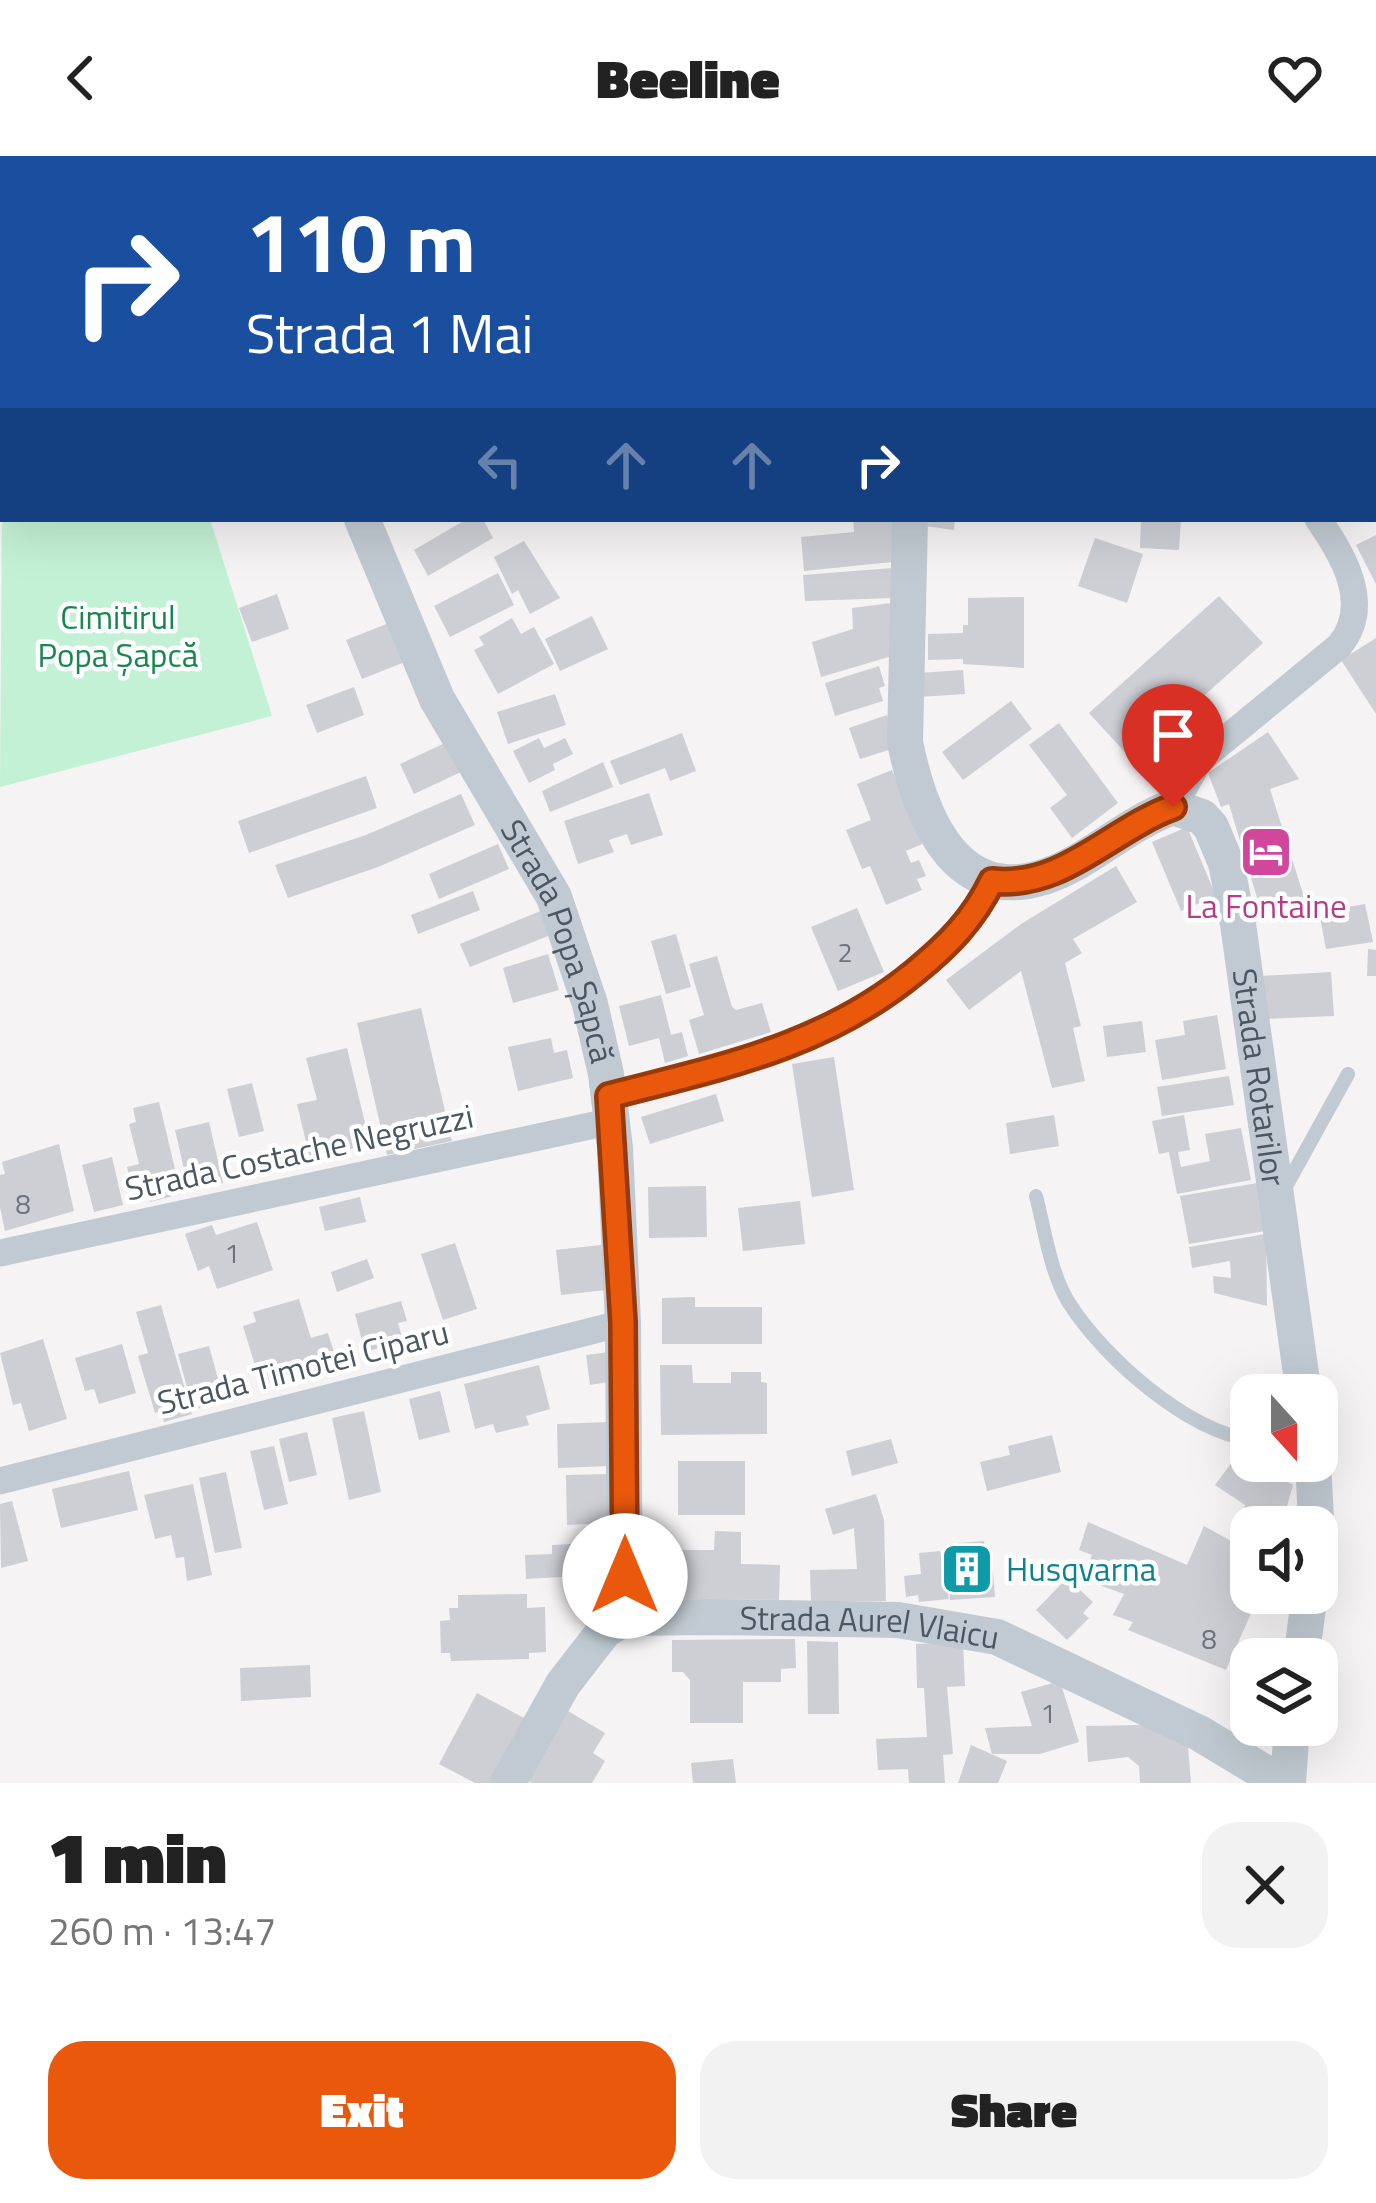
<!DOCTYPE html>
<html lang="en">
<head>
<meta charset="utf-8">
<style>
  :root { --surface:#fff; --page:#f2f2f2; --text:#222; --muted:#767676; --accent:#ea580c }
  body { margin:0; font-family:"Titillium Web",sans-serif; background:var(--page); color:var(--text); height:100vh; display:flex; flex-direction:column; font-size:45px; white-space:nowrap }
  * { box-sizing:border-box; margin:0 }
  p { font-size:39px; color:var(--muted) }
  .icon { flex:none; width:66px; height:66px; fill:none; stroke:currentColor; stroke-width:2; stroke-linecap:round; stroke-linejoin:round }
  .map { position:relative; height:1627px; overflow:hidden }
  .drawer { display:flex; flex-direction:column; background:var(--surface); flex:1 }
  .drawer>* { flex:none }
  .banner { position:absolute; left:0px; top:0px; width:1377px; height:366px; box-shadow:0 12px 48px #0002; background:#1a4fa0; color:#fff; overflow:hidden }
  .needle { width:78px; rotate:159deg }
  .fabs { position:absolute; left:1230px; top:1218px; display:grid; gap:24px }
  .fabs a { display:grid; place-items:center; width:108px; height:108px; border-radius:24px; background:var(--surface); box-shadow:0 12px 48px #0002; font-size:60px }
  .pin { position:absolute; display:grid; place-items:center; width:102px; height:102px; color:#fff; margin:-123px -51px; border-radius:50% 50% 50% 0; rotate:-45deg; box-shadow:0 0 12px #0007 }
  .pin .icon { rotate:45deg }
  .me { position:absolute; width:132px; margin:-66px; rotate:0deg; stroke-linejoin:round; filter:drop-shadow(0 0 9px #0008) }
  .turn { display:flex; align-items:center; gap:42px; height:252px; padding:0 48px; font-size:54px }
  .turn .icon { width:156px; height:156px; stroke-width:2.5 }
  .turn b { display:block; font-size:84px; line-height:102px }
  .lanes { display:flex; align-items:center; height:114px; padding:0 48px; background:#0003; justify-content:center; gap:60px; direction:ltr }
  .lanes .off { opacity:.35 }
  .round { display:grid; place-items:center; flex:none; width:126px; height:126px; border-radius:36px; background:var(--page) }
  .head { display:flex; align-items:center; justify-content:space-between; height:204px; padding:0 48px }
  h1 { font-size:72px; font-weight:800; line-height:90px }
  .action { display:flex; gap:24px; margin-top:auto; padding:24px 48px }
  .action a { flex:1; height:138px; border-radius:36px; background:var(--accent); color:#fff; font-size:48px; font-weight:800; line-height:138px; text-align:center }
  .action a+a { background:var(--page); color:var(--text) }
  header { display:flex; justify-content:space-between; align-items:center; height:156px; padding:0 48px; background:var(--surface); font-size:54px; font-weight:800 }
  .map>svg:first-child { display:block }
</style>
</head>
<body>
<header><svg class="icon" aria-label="back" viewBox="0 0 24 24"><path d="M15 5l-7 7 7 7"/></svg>Beeline<svg class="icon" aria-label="heart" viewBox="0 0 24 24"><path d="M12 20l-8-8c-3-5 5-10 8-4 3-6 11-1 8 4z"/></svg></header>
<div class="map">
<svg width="1376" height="1627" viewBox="0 0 1376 1627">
  <rect width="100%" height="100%" fill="#f5f3f3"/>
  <!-- green -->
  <path fill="#c3f1d5" d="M3 217V363H210L272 560 0 631Z"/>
  <!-- building -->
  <path fill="#cdcfd5" d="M467 363H483L493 382 428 420 414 394Z
    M853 363H898L902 405 804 415 801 381 854 376Z
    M919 363H955L954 374 918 369Z
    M1141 363H1181L1179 394 1140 392Z
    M1376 379V428L1356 389Z
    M1095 382 1143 398 1127 447 1078 430Z
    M524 385 560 442 530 458 518 434 512 438 494 401Z
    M892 412 894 442 805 445 803 419Z
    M498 417 514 449 450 481 434 450Z
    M277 438 289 473 252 486 239 452Z
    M1219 440 1263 487 1132 604 1089 557Z
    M1024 441V512L963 508V503L928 504V478L963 477V469H968V442Z
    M891 447 892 500 821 521 812 486 853 473 852 452Z
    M592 460 608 493 560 515 545 483Z
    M512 462 521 478 534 471 554 508 498 538 474 494 484 489 479 481Z
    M389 467 405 506 362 523 346 484Z
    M1376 482V558L1341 504Z
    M879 510 885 530 879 532 883 545 835 560 825 527Z
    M963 514 965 538 919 541 918 517Z
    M354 531 364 559 317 577 306 549Z
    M555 538 566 569 508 588 497 556Z
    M1011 545 1032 573 963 624 942 596Z
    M887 559 898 591 860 603 849 572Z
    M1059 567 1118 647 1072 682 1050 652 1067 639 1029 589Z
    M1268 576 1299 623 1270 633 1304 741 1261 755 1229 648 1221 651 1208 617Z
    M682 577 696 615 670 625 665 612 620 629 610 605Z
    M539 582 544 592 565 582 573 598 553 608 555 614 529 627 513 595Z
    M447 586 461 616 414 638 400 608Z
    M603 606 613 631 550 656 542 635Z
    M892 614 922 688 906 695 911 707 919 704 926 720 917 723 922 734 886 749 870 710 862 713 846 674 871 664 857 628Z
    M366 620 377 652 249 697 238 665Z
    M649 637 663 679 631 689 627 678 609 684 614 696 578 708 564 665Z
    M461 638 475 669 378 711 288 742 275 709 366 679Z
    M1187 671 1216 740 1181 755 1152 686Z
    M498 688 509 713 439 743 429 718Z
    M1116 710 1137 746 1073 783 1082 797 1065 807 1081 870 1073 872 1085 925 1052 932 1021 815 969 854 946 824 1021 768Z
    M473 735 480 754 418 778 411 759Z
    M1365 748 1373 786 1326 793 1319 756Z
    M857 752 884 816 838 835 811 771Z
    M543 754 553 778 470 811 460 788Z
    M676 778 691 831 666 838 651 785Z
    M1368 793 1376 794V820H1367Z
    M548 798 559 834 513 847 503 812Z
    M717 800 732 851 736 854 762 847 771 876 699 898 689 864 704 859 689 808Z
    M1331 816 1334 860 1263 863 1261 820Z
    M661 839 671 879 682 876 688 900 665 907 659 882 629 890 619 850Z
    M421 852 452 985 387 999 357 867Z
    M1217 859 1226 913 1162 924 1155 884 1185 879 1183 865Z
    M1142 865 1146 896 1107 901 1103 870Z
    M551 882 554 897 567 894 573 922 518 935 508 891Z
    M347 892 370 988 310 1003 297 948 317 944 306 902Z
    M834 901 854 1034 812 1041 792 908Z
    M1229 920 1234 949 1162 960 1157 931Z
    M252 927 264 975 239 981 227 933Z
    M716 938 724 965 650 988 641 961Z
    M159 946 181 1038 150 1046 147 1032 132 1036 127 1011 139 1008 129 968 136 966 133 952Z
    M1054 959 1059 990 1010 998 1006 967Z
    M1184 959 1190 994 1178 996 1181 1011 1210 1005 1205 978 1241 972 1251 1024 1177 1038 1169 996 1159 998 1152 965Z
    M209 966 223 1027 189 1035 175 974Z
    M59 988 74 1055 5 1075 0 1051V1019L5 1018 2 1006Z
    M112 1001 123 1049 94 1056 82 1009Z
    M1263 1026 1271 1074 1189 1088 1180 1040Z
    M706 1030 707 1081 649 1082 648 1031Z
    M360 1041 366 1066 325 1075 319 1051Z
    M800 1045 805 1088 743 1095 738 1052Z
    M257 1066 273 1114 217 1133 209 1110 198 1115 185 1078 212 1069 216 1079Z
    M1266 1078 1267 1150 1214 1137 1213 1120 1231 1122 1230 1105 1192 1112 1189 1091Z
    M455 1087 477 1153 443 1164 421 1098Z
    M601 1089 606 1134 561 1139 556 1094Z
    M367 1103 374 1122 337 1136 331 1116Z
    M695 1141V1151H762V1188H662V1142Z
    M299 1143 311 1182 328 1177 338 1209 262 1232 243 1170 256 1166 253 1156Z
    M401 1145 407 1165 398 1167 403 1185 365 1196 355 1158Z
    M161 1149 192 1258 164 1266 161 1255 155 1257 138 1200 148 1197 136 1156Z
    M43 1183 67 1263 29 1275 21 1247 13 1249 0 1197Z
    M122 1188 136 1237 99 1248 94 1233 85 1235 75 1202Z
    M209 1190 224 1245 193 1254 178 1198Z
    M609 1196 614 1225 590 1229 586 1199Z
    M539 1209 550 1253 526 1260 529 1269 496 1277 493 1268 475 1273 464 1228Z
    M660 1209H692L693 1227H731V1216H761V1226L767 1227V1278L661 1279Z
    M440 1235 450 1276 419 1284 409 1243Z
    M364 1255 381 1336 349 1344 332 1262Z
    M610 1266 611 1310 558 1312 557 1268Z
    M307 1276 317 1319 289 1326 279 1283Z
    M1052 1279 1061 1316 987 1335 980 1306 1010 1299 1008 1290Z
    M891 1283 898 1307 852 1320 846 1295Z
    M274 1290 288 1348 264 1354 250 1295Z
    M1241 1294 1251 1305H1257L1293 1329 1281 1371H1251V1437H1260L1226 1514 1128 1474 1133 1466 1113 1459 1124 1438 1082 1423 1092 1399 1079 1394 1088 1366 1187 1409 1204 1370 1233 1386 1245 1349 1215 1329Z
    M678 1305H745V1359H678Z
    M129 1315 138 1354 61 1372 52 1333Z
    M226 1316 242 1392 215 1397 199 1322Z
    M609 1318 611 1367 567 1369 566 1319Z
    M193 1328 212 1419 187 1425 184 1401 176 1402 171 1379 155 1383 144 1339Z
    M876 1338 884 1364 886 1445 811 1446 810 1414 857 1413 854 1372 833 1379 825 1353Z
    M12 1345 28 1405 1 1412 0 1348Z
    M715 1375 741 1376V1408L780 1409 779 1444 672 1443 660 1429V1394H714Z
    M984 1385 986 1415H993L995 1441 950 1444 948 1410 959 1409 958 1387Z
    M592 1387 594 1419 526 1423 525 1399 552 1398V1389Z
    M940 1395 949 1443 919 1446 918 1439 906 1441 904 1420 921 1418 919 1397Z
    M1067 1422 1093 1446 1083 1457 1089 1462 1067 1484 1036 1454Z
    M527 1438V1452L545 1451 546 1496 529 1497V1503L451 1505 450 1497H441L440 1465 450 1464 449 1452H458V1439Z
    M795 1483 796 1512 781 1513V1526H743V1567H690V1524L683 1516H672V1484Z
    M807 1485 838 1486 839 1558H808Z
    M963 1486 965 1530 947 1531 953 1598 943 1599 945 1627H909L908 1613 878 1614 876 1583 927 1581 924 1532H917L916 1488Z
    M310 1509 311 1541 241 1545 240 1512Z
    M1060 1525 1079 1586 1040 1598H992L985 1572 1032 1570 1021 1536Z
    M477 1537 526 1563 493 1627H475L439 1608Z
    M568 1555 605 1577 593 1597 605 1605 592 1627H532L527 1624Z
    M1143 1569 1188 1591 1191 1627H1140L1139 1610 1128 1601 1088 1606 1086 1570Z
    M971 1589 1007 1605 998 1627H958Z
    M733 1603 736 1627H693L691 1607Z"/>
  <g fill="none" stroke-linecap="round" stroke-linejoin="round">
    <!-- service -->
    <path stroke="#c1cad2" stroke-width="14" d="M1284 1034 1348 918
      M1036 1040C1045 1075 1050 1116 1069 1147 1105 1203 1186 1274 1251 1284"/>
    <!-- minor -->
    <path stroke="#c1cad2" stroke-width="27" d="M1218 0 1219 3
      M1312 0 1313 3
      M145 3 151 0
      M0 63 3 62
      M1374 138 1376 139
      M1173 651 1200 604 1339 490C1373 450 1344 400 1318 363
      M609 940C721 909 823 892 915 816 948 788 973 764 992 725
      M0 1097 613 965
      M0 1325 623 1167"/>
    <!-- tertiary -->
    <g stroke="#c1cad2" stroke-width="36">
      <path d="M261 0 262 3"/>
      <path d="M656 0 661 3"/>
      <path id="s1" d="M362 363 437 543 554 741 590 848 606 918 615 992 623 1167 625 1462"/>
      <path id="s2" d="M910 363 905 586C924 680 969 767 1077 706 1110 687 1137 664 1173 651L1202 661 1211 671 1226 707 1238 768 1304 1239"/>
      <path d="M1313 1305 1317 1383"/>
      <path d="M1301 1503 1310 1437"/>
      <path id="s3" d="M508 1627 563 1528 605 1474 625 1462 711 1461 898 1464 997 1481 1199 1577 1282 1627"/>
      <path d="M1288 1627 1292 1569"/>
    </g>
  </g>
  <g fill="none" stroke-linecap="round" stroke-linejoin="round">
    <!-- route casing -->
    <g stroke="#983908" stroke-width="30">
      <path id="route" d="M625 1420 623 1166 609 940C721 911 824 891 915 816 948 789 973 764 992 725 1063 733 1110 674 1173 651"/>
    </g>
    <!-- route -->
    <use href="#route" stroke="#ea580c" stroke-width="21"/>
  </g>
  <!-- icons -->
  <defs>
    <g id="hotel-square" transform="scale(2.7)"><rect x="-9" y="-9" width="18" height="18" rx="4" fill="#d1479c" stroke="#fff"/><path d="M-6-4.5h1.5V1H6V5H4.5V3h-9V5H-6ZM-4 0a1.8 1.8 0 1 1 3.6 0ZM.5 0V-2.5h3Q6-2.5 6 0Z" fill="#fff"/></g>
    <g id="building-square" transform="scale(2.7)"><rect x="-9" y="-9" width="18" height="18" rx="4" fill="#0f9aa8" stroke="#fff"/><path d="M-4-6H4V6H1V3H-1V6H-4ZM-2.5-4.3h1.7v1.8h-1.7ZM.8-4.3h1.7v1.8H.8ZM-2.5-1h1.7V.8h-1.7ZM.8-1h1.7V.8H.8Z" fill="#fff"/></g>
  </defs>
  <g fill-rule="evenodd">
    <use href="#hotel-square" x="1266" y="696"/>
    <use href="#building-square" x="967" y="1413"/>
  </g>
  <g text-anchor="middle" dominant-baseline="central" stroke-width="9" stroke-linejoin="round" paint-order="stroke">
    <!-- number labels -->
    <g font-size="27" fill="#6b747e">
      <text x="845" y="795">2</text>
      <text x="23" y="1047">8</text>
      <text x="232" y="1096">1</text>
      <text x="1209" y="1482">8</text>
      <text x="1048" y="1556">1</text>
    </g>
    <!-- park labels -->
    <g font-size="33" fill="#17864f" stroke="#fff">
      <text x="118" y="461">Cimitirul<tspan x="118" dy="38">Popa Șapcă</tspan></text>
    </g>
    <!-- hotel labels -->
    <g font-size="33" fill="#b23c85" stroke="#fff">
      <text x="1266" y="750">La Fontaine</text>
    </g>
    <!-- street labels -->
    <g font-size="33" fill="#4a5661" stroke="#fff">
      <text stroke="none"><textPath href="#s1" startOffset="468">Strada Popa Șapcă</textPath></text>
      <text stroke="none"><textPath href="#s2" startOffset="894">Strada Rotarilor</textPath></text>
      <text transform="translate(299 996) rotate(-12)">Strada Costache Negruzzi</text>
      <text transform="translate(303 1211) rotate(-14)">Strada Timotei Ciparu</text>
      <text stroke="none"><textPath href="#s3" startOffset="450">Strada Aurel Vlaicu</textPath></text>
    </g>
    <!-- culture labels -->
    <g font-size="33" fill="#0d838f" stroke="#fff" text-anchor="start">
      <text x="1006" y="1413">Husqvarna</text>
    </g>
  </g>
</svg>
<div class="fabs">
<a><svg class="needle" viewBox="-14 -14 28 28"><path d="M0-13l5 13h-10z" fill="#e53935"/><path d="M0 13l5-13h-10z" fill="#767676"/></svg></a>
<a><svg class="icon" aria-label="sound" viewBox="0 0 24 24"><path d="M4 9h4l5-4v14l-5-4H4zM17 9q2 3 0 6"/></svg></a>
<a><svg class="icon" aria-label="layers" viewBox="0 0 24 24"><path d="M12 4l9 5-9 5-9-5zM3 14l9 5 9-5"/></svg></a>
</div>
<div class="pin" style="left:1173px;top:651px;background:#d93025"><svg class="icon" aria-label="arrive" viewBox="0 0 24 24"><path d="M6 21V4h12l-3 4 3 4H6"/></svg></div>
<svg class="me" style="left:625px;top:1420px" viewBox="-20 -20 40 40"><circle r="19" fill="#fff"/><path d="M0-13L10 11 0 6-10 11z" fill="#ea580c"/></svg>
<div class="banner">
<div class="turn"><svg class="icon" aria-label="right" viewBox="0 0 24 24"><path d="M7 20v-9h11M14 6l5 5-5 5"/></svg><div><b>110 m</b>Strada 1 Mai</div></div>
<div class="lanes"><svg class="icon off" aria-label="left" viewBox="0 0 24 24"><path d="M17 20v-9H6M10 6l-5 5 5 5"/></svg><svg class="icon off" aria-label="ahead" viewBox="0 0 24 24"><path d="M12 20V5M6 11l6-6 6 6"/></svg><svg class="icon off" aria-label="ahead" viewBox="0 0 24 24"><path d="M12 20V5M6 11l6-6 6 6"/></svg><svg class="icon" aria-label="right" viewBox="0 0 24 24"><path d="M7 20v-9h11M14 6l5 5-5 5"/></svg></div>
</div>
</div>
<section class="drawer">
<div class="head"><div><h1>1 min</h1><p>260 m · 13:47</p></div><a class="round"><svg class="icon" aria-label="close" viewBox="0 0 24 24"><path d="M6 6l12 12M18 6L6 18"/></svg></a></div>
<div class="action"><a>Exit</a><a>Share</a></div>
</section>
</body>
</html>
